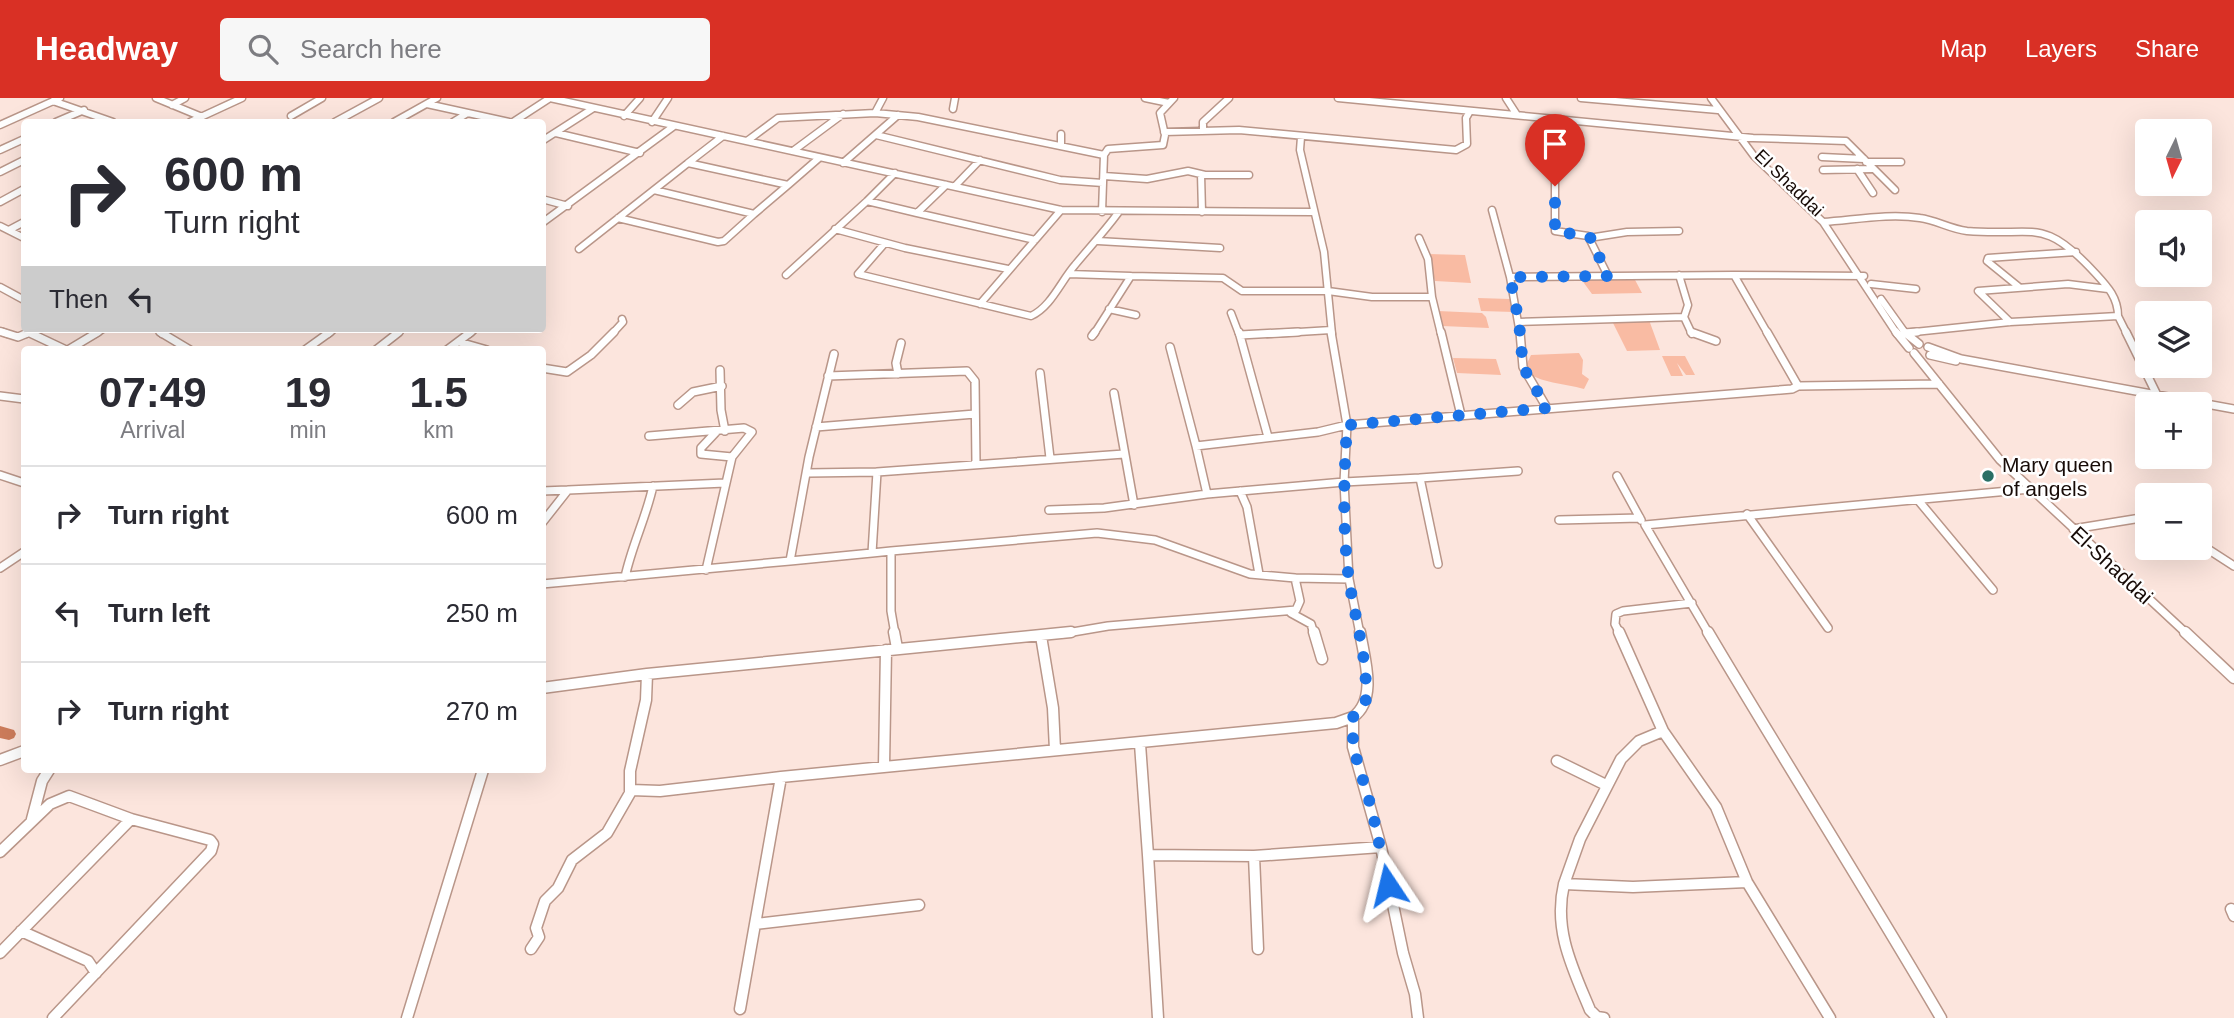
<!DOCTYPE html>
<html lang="en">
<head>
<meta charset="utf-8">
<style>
  :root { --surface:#fff; --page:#f7f7f7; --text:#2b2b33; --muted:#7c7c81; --line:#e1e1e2; --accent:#d93025 }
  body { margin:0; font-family:Arial,sans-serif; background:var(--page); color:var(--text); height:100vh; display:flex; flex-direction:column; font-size:26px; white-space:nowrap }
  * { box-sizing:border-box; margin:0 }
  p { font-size:23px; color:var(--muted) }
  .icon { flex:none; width:38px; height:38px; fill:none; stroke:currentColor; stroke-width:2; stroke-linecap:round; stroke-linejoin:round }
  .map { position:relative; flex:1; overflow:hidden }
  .details { position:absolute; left:21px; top:248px; width:525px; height:427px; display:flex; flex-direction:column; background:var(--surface); border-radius:7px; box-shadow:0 7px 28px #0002 }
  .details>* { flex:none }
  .banner { position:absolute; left:21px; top:21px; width:525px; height:214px; border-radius:7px; box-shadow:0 7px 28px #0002; background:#fff; color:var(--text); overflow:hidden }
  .needle { width:46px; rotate:185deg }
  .tools { position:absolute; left:2135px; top:21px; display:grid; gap:14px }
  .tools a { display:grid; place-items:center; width:77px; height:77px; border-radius:7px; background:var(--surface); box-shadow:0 7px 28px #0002; font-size:35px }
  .pin { position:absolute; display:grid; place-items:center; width:60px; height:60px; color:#fff; margin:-72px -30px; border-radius:50% 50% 50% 0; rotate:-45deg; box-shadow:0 0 7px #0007 }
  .pin .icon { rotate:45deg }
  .me { position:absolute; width:77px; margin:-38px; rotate:350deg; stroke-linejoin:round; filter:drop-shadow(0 0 5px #0008) }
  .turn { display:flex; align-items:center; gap:24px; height:147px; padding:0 28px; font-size:32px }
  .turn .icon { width:91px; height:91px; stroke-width:2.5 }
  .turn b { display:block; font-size:49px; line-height:60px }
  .then { display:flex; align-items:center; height:66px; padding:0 28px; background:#0003; gap:14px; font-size:26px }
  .eta { display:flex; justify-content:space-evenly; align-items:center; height:119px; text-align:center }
  .eta b { font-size:42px; font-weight:700; line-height:49px }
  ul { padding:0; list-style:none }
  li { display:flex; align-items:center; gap:21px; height:98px; padding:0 28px; border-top:2px solid var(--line) }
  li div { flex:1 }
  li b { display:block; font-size:26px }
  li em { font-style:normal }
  header { display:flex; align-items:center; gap:42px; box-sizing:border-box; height:98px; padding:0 35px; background:var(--accent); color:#fff }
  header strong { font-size:33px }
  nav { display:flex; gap:38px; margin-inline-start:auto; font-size:24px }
  .search { width:490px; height:63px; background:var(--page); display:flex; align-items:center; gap:18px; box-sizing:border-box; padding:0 24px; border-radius:7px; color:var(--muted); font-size:26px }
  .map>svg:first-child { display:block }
</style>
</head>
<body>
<header>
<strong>Headway</strong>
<div class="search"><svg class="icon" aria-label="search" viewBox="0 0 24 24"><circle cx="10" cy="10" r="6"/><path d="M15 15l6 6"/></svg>Search here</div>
<nav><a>Map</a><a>Layers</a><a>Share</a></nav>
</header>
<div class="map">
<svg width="2234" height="920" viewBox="0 0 2234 920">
  <rect width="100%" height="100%" fill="#fce5dd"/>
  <!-- green -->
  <path fill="#f9bba3" d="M1428 156 1465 157 1471 185 1435 183Z
    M1634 180 1642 195 1592 196 1581 181Z
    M1478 200 1510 201 1514 214 1481 213Z
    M1438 213 1482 215 1486 219 1489 230 1442 228Z
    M1649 222 1660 252 1627 253 1612 223Z
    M1579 255 1583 262 1582 276 1589 281 1584 291C1564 285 1541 286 1524 272L1531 257Z
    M1662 258H1685L1695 277H1686L1677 265 1683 278H1671Z
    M1453 260 1496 261 1501 277 1457 275Z"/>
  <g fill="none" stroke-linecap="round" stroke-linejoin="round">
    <!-- river -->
    <path fill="#cd7c5b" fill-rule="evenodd" d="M0 628 14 632 16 636 14 640 9 642 0 640Z"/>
    <!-- minor-far2 casing -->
    <g stroke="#b99689" stroke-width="9">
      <path id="minor-far2" d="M156 0 202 19
        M550 0 1061 112 1313 114
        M1145 0 1169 5
        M1338 0 1753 40 1846 43 1895 92
        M1506 0 1517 17
        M1581 0 1718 12
        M1711 0 1754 58 1823 124 1897 236
        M53 3 113 24
        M427 6 509 24
        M172 7 185 0
        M953 11 955 0
        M875 15 883 0
        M291 18 322 0
        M624 18 640 0
        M56 24 84 12
        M190 24 242 0
        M335 24 379 0
        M394 24 437 0
        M453 24 466 16
        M513 24 550 0
        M652 24 668 0
        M0 27 60 0
        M1203 32V24L1229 0
        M1164 34 1239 32 1456 52 1467 46 1466 20 1470 13
        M556 35 640 55
        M1061 36V48
        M876 37 1060 82 1103 85 1104 57 1108 51 1163 47 1165 37 1160 15 1174 0
        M723 38 688 65 788 87 819 60
        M1301 39 1300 52 1324 154 1332 236
        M542 43 592 11
        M747 43 778 20 875 15 918 19 1104 57
        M0 52 24 41
        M793 53 843 16
        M1822 59 1864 61
        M1866 64H1901
        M843 65 898 17
        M1857 71 1873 95
        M1823 72 1872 71
        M0 74 24 62
        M895 75 867 103 917 115
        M1555 75V133L1588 138 1608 178
        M1201 76 1202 114
        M1104 78 1147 81 1188 73 1205 77H1249
        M946 87 917 115 1035 142
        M955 88 980 62
        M654 92 754 116 788 87
        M542 101 568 108
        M0 104 24 91
        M1492 112 1510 179
        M1102 114 1103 85
        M618 120 718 144 724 143 754 116
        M1823 124C1854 122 1889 115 1920 120 1936 122 1950 131 1967 133 2036 139 2042 117 2096 176 2108 189 2118 200 2118 218L2010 224 1905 235
        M542 125 674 28
        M0 128 24 140
        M835 131 905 150 1008 171
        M9 132 24 124
        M1589 140 1627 134 1679 133
        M1098 143 1220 150
        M885 145 858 176 1031 218C1051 209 1061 183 1075 167 1089 150 1104 134 1118 115
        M579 151 688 65
        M1069 176 1131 178
        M786 177 867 103
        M1734 177 1864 178
        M1871 186 1916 191
        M0 189 24 202
        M2019 189 1987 163 1988 160 2076 154
        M1432 199 1441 236
        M1881 201 1906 236
        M980 206 1061 112
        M1109 211 1136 217
        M1231 215 1239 236
        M2118 218 2127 236
        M1684 219 1692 236
        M1519 224 1684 219 1688 207 1679 177
        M2010 224 1978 193 2068 186 2108 191
        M158 231 162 236
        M0 233 8 236
        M26 236 36 231
        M95 236 103 231
        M328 236 334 231
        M396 236 402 231
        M469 236 475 231
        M612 236 623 224 622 221
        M1094 236 1131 178 1223 180 1242 193H1328L1372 199H1432L1428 161 1419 140
        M1267 236 1331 232
        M1520 236 1510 179 1734 177 1768 236"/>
    </g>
    <!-- minor-far1 casing -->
    <g stroke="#b99689" stroke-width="10">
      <path id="minor-far1" d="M2 234 18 239 30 234
        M160 234 190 252
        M1239 234 1268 339
        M1331 234 1347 327 1792 291 1798 288 1939 286
        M1441 234 1461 317
        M1520 234 1523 269 1547 310
        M1691 234 1716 243
        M1767 234 1798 288
        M1896 234 1909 250
        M1904 234 1919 246
        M2126 234 2157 297
        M30 235 66 252
        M1905 235 1917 234
        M1240 237 1298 234
        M1092 238 1095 234
        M459 244 487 252
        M1170 249 1196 348
        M1928 249 1961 261 2234 311
        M68 252 98 234
        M305 252 330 234
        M376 252 399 234
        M447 252 471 234
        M1914 255 2000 362 2187 536
        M1930 257 1956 263
        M542 270 567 274 591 257 614 234
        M720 272 721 312 725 333
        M1040 275 1050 360
        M898 276 896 265 901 245
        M828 278 967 273 975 283 976 366
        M1114 295 1134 407
        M0 298 24 301
        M678 307 693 294 722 288
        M816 329 975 316
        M717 333 701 350V356L732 359
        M649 338 744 330 752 334 732 359 706 472
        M877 374 1124 356
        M0 377 24 385
        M1617 378 1641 422
        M1420 380 1518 373
        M568 392 725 385
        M542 393 568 392 542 425
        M1240 393 1247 409 1259 476
        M1207 396 1196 348 1318 334 1347 327 1344 384 1420 380 1438 466
        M1918 402 1993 492
        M1049 412 1104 410 1207 396 1344 384 1349 481
        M1747 416 1828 530
        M1559 422 1640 420
        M2073 431 2147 419
        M2200 446 2234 468
        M891 453 1097 435 1155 442 1250 476 1295 480
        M872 455 891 453V513L895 536
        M790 463 872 455 877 374 808 375
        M0 470 24 454
        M625 479C632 447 646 420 653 388
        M542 486 790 463 809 359 834 256
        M1291 515 1311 526 1314 536
        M1061 536 1108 528 1296 512 1300 503 1295 480 1349 481 1360 536
        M1620 536 1615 526 1616 516 1623 513 1692 505
        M1709 536 1645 427 2030 391"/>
    </g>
    <!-- minor casing -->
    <g stroke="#b99689" stroke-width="13">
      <path id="minor" d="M894 534 897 550
        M1314 534 1322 561
        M1619 534 1663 633 1716 709 1747 784 1830 920
        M1708 534C1785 664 1865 790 1941 920
        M2185 534 2234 580
        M1041 538 1053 610 1055 652
        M542 590 647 576
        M1353 619C1378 601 1364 560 1360 534
        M1140 646 1148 757
        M0 662 24 653
        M1557 663 1606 687
        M884 668 886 552
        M631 692 660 693 781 679
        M32 721 42 683 49 672
        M0 754 50 706 69 698 131 721 210 742 213 746 211 753 53 920
        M1564 786 1580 741 1621 661 1639 643 1663 633
        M2231 811 2234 818
        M755 826 919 807
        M21 833 88 863 96 875
        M531 851 539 839 536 830 545 803 558 790 572 762 607 735 630 695V673L646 602 647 576 1071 534
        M1258 851 1254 758 1381 749
        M0 855 131 721
        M740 911 781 679 1336 625 1353 619V649L1381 749 1403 855 1415 896 1418 920
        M407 920 483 672
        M1158 920 1148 757 1254 758
        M1604 920 1597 919 1590 912C1573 871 1553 832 1564 786L1633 789 1747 784"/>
    </g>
    <!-- minor-far2 -->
    <use href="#minor-far2" stroke="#fff" stroke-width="6"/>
    <!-- minor-far1 -->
    <use href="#minor-far1" stroke="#fff" stroke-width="7"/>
    <!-- minor -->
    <use href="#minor" stroke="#fff" stroke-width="10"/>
  </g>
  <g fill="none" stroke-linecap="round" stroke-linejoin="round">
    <!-- route -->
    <path stroke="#1a73e8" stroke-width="12" stroke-dasharray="0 21.6" d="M1388 787 1372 712 1353 649V619C1361 614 1366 608 1366 598 1367 559 1355 520 1349 482 1342 430 1344 378 1347 327L1547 310 1523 269 1519 224 1510 179 1608 178 1590 139 1555 133V88"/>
  </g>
  <!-- markers -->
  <circle fill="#296f65" stroke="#fff" stroke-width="2.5" cx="1988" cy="378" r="7"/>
  <g text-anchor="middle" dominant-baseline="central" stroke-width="5" stroke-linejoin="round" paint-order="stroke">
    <!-- far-street labels -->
    <g font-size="18" fill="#170b07" stroke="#fff">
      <text transform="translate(1789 85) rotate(44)">El Shaddai</text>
    </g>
    <!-- poi labels -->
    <g font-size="21" fill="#170b07" stroke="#fff" text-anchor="start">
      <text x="2002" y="366">Mary queen<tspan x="2002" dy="24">of angels</tspan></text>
    </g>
    <!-- street labels -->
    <g font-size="21" fill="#170b07" stroke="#fff">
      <text transform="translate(2112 467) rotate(43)">El-Shaddai</text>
    </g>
  </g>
</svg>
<div class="tools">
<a><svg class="needle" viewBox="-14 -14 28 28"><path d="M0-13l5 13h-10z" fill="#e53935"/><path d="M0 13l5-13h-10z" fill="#7c7c81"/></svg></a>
<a><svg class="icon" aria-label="sound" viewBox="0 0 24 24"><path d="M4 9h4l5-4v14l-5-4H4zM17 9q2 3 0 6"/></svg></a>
<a><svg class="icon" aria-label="layers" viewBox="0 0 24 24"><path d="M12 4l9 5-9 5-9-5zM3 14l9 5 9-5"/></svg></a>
<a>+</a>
<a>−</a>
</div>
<div class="pin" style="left:1555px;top:88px;background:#d93025"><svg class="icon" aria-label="arrive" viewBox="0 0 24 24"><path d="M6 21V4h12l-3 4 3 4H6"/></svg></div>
<svg class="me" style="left:1388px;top:787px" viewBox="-20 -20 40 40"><path d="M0-17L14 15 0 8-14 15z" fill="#1a73e8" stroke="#fff" stroke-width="4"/></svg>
<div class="banner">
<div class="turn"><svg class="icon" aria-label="right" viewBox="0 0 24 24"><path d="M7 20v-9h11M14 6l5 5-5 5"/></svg><div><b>600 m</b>Turn right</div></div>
<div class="then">Then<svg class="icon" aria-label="left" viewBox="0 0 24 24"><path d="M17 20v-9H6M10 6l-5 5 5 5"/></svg></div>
</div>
<section class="details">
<div class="eta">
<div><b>07:49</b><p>Arrival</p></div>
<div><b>19</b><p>min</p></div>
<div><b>1.5</b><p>km</p></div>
</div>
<ul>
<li><svg class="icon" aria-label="right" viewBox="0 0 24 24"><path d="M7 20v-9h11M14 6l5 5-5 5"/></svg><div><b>Turn right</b></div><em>600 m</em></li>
<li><svg class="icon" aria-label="left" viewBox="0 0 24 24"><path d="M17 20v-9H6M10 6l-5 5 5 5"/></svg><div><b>Turn left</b></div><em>250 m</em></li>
<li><svg class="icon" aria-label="right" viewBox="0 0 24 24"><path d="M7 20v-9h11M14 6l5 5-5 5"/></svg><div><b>Turn right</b></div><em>270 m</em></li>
</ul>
</section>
</div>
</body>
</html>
